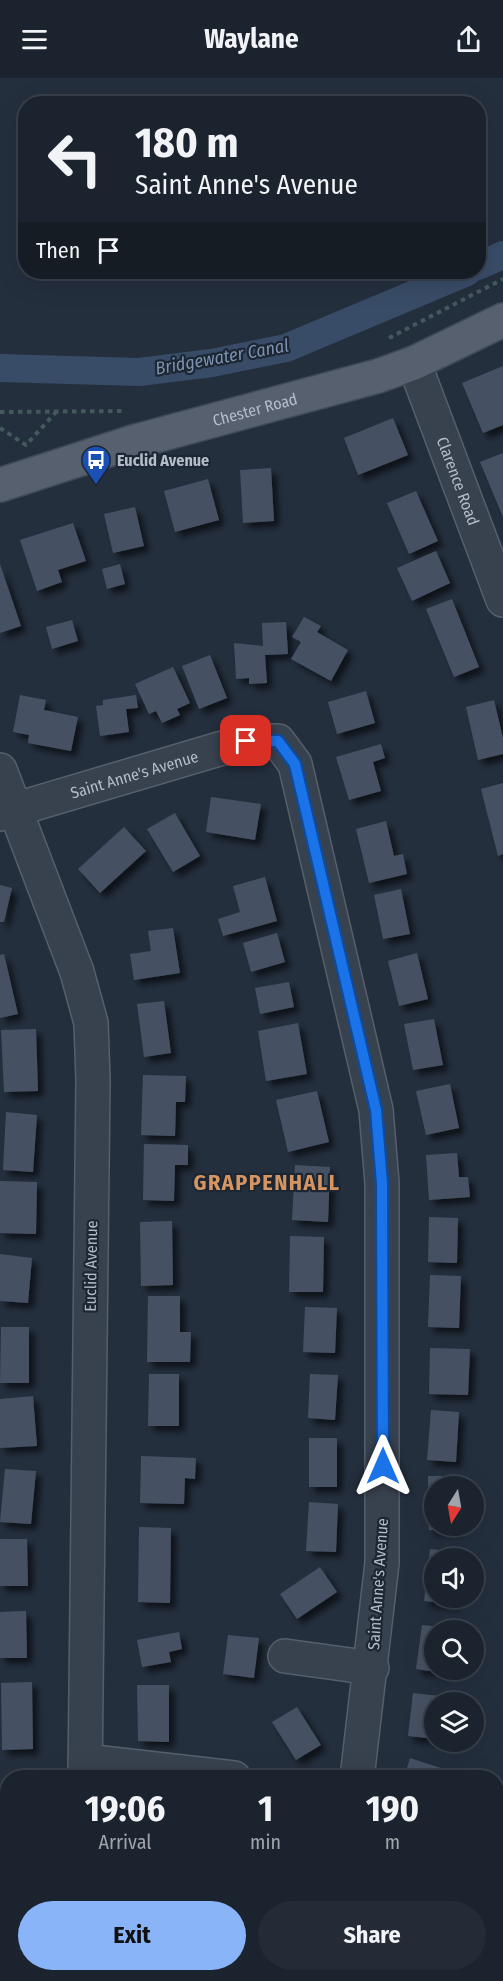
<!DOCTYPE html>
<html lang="en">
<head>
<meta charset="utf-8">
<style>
  :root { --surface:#1b232e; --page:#242b36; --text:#f1f3f6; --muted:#a0a4aa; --line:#39404a; --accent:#8ab4f8 }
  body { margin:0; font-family:"Fira Sans Condensed",sans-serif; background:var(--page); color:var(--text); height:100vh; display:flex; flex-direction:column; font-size:22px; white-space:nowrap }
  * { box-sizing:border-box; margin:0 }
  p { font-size:20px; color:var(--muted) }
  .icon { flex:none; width:33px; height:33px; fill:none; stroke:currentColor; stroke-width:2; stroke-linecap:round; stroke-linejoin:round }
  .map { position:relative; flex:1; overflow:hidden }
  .side { position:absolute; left:0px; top:1692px; width:504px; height:212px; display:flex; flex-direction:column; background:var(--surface); border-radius:24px 24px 0 0; box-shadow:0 6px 24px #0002,0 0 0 2px var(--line) }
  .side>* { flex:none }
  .banner { position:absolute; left:18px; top:18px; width:468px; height:183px; border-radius:24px; box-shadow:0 6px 24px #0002,0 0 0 2px var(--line); background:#1b232e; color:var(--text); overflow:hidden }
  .needle { width:39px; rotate:191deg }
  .buttons { position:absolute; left:424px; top:1398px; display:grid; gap:12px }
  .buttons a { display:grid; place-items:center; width:60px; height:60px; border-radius:50%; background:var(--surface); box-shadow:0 6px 24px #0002,0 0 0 2px var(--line); font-size:30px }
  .pin { position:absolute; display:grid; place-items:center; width:51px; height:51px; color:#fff; margin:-26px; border-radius:12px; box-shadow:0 3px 9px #0006 }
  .me { position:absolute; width:66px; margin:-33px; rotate:0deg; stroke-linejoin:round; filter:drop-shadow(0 0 4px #0008) }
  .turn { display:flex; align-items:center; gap:21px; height:126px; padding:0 18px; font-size:27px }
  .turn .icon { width:78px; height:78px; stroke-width:2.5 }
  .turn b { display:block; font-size:42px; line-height:51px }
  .then { display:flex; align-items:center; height:57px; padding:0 18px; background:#0003; gap:12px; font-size:22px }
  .eta { display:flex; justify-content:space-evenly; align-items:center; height:102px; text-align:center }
  .eta b { font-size:36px; font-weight:700; line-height:42px }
  .button { display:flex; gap:12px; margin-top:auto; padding:12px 18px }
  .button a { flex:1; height:69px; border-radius:36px; background:var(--accent); color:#111; font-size:24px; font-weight:700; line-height:69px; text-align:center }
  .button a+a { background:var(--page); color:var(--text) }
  header { display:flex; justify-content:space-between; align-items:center; height:78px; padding:0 18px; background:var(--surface); font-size:27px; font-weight:700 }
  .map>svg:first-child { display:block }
</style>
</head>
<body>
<header><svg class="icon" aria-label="menu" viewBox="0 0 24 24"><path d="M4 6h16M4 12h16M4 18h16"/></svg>Waylane<svg class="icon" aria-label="share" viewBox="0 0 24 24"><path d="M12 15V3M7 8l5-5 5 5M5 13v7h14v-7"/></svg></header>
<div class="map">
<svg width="503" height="1903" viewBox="0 0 503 1903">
  <defs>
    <filter id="shadow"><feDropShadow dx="5.5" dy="5.5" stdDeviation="3" flood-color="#0009"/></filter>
  </defs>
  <rect width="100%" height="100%" fill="#242f3e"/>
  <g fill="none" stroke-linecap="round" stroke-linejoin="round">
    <!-- canal -->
    <path stroke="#394c67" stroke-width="28" d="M478 188 503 177
      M0 290 139 294 212 285 286 270 467 194"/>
  </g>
  <!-- building -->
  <path fill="#455162" filter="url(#shadow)" d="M503 288V347L483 355 462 305Z
    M393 340 408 377 358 397 344 360Z
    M503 375V439L480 384Z
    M271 390 274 443 243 445 240 392Z
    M208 401 219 442 175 454 164 413Z
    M416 413 438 463 409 476 387 425Z
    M135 429 144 468 113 475 104 436Z
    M73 445 86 483 58 492 62 504 37 513 20 462Z
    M436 473 450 505 412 523 397 490Z
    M0 486 21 548 0 555Z
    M120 486 125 506 107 511 102 491Z
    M452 521 479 589 454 599 426 531Z
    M304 539 321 548 317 554 348 572 331 603 291 581 301 564 292 559Z
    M72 542 78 563 52 571 46 549Z
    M286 544 288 576 265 577 267 605 249 606V600L236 601 234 565 263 568 262 545Z
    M210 577 227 620 199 631 182 588Z
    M173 589 190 625 177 631 180 637 162 645 156 633 149 636 135 606Z
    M366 613 375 645 337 656 328 624Z
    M20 617 46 622 44 632 78 639 71 673 28 665 29 657 13 654Z
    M136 617 138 630 126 631 129 654 100 658 96 628 103 627V622Z
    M494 622 503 660V676L478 682 466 629Z
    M381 666 385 680 373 684 381 713 349 722 336 679Z
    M503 705V776L498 778 481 711Z
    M211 719 261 726 255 762 206 754Z
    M175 735 200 778 173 794 147 751Z
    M386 743 394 778 403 776 407 796 369 805 356 751Z
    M124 749 146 773 100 815 78 791Z
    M265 799 277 843 223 858 218 841 240 834 233 808Z
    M0 807 12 810 4 844H0Z
    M401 811 410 856 383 861 374 817Z
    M173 850 180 895 134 902 130 876 151 873 148 853Z
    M277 855 285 884 251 894 243 865Z
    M417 875 428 921 399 928 388 883Z
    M4 876 18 936 0 940V877Z
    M289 904 294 929 260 936 255 910Z
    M164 923 171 975 144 979 137 926Z
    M434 941 443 987 413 992 404 946Z
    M298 945 307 996 266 1003 258 953Z
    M36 951 38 1013 4 1014 1 952Z
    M143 997 186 998 185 1024H176L175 1058 141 1057Z
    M450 1006 459 1050 426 1057 416 1013Z
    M317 1013 329 1064 288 1074 276 1022Z
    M6 1034 37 1037 33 1094 3 1092Z
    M144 1066 188 1067V1087H175L174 1123 143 1122Z
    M457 1075 459 1099H468L470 1119 429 1122 426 1077Z
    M295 1087 330 1089 328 1144 292 1142Z
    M0 1103 37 1104 36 1156 0 1155Z
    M429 1139 458 1140 457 1185 428 1184Z
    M172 1143 173 1207 141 1208 140 1144Z
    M290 1158 324 1159 323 1214H289Z
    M0 1176 32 1180 28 1225 0 1223Z
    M430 1197 461 1198 459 1250 428 1249Z
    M148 1218H180V1254H191L190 1284H147Z
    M305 1229 337 1230 335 1275 303 1274Z
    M1 1249H29V1305H0Z
    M430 1270 470 1271 468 1317 429 1316Z
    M149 1296H179V1348H148Z
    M310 1296 338 1297 335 1342 308 1340Z
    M33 1318 37 1368 0 1370V1321Z
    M431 1332 459 1334 456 1384 427 1382Z
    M309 1360H337V1409H309Z
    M141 1378 196 1380 195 1401 185 1400 184 1426 140 1425Z
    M5 1391 36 1393 31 1446 0 1444Z
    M428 1398H456V1408H435V1448H456V1452H429Z
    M309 1424 338 1426 336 1474 306 1473Z
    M139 1449 171 1450 170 1525 138 1524Z
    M0 1461H27L28 1508H0Z
    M430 1471 470 1475 469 1480H435V1520H453L452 1526 424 1523Z
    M320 1489 337 1514 297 1541 280 1516Z
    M26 1533 27 1580H0V1534Z
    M422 1547 449 1550 435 1552V1592H443V1595L416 1591Z
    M179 1554 182 1571 169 1574 171 1584 142 1589 137 1562Z
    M228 1557 259 1560 254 1600 223 1596Z
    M32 1604 33 1671 2 1672 1 1605Z
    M137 1607H169V1664L138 1663Z
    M413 1615 440 1618V1624H435V1661L408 1658Z
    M297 1629 321 1667 296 1682 272 1644Z
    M410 1680 441 1690 438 1700H404Z
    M0 1717 8 1719V1747L0 1746Z
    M496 1845 503 1846V1873L496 1872Z
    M14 1896H52L81 1902 13 1903Z"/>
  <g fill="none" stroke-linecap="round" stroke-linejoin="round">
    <!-- minor casing -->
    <g stroke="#565f6c" stroke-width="36">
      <g id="minor">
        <path id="s1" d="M414 285 503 522"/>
        <path d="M0 692 77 894 91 945 93 1002 85 1700"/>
        <path id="s2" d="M0 736 246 663H278L295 686 376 1032 382 1105V1485L357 1700"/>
        <path d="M285 1578 372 1590"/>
        <path d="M85 1683 234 1700"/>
        <path d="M496 1767 503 1774"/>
        <path d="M496 1819 503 1821"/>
        <path d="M341 1903V1896"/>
      </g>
    </g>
    <!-- major casing -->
    <g stroke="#414a57" stroke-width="36">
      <g id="major">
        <path id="s3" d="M0 407 133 364 378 298 414 285 503 242"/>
      </g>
    </g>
    <!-- highway casing -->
    <g stroke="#434c59" stroke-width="36">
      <path id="highway" d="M0 1802 8 1803
        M405 1896 436 1903"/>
    </g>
    <!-- path -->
    <path stroke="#44595c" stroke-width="4" stroke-dasharray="4.5 4.5" stroke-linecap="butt" d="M389 260 503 201
      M0 334 126 333
      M0 350 26 367 57 333"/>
    <!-- minor -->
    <use href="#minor" stroke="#38414e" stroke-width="33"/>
    <!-- major -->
    <use href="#major" stroke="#56606e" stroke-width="33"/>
    <!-- highway -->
    <use href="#highway" stroke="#746855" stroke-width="33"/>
  </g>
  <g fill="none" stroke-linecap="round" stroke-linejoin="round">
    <!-- route casing -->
    <g stroke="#114b97" stroke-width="15">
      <path id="route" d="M246 663H278L295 686 376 1032 382 1105 383 1388"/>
    </g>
    <!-- route -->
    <use href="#route" stroke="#1a73e8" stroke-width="10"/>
  </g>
  <!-- icons -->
  <defs>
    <g id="bus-pin" transform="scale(1.5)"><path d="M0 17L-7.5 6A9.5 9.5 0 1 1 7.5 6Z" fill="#1a4fb4" stroke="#1d2633"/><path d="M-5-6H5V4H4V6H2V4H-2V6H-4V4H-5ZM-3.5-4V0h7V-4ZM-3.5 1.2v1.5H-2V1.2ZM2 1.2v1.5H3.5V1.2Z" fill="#fff"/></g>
  </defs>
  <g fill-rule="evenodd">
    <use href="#bus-pin" x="96" y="382"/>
  </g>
  <g text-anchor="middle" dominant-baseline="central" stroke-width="4.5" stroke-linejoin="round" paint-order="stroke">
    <!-- street labels -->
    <g font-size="16" fill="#b4bcc9" stroke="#1d2633">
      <text stroke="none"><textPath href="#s3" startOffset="266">Chester Road</textPath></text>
      <text stroke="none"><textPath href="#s1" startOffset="126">Clarence Road</textPath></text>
      <text stroke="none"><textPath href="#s2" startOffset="140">Saint Anne's Avenue</textPath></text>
      <text transform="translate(91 1188) rotate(-89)">Euclid Avenue</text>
      <text transform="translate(378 1506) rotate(-86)">Saint Anne's Avenue</text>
    </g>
    <!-- poi labels -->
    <g font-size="16" font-weight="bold" fill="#b4bcc9" stroke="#1d2633" text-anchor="start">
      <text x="117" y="382">Euclid Avenue</text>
    </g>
    <!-- water labels -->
    <g font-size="18" font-style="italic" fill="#7c92b1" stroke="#1d2633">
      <text transform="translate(222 279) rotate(-10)">Bridgewater Canal</text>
    </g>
    <!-- district labels -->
    <g font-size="22" font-weight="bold" letter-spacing="1.5" fill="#d59563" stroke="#1d2633">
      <text x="267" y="1104">GRAPPENHALL</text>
    </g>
  </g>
</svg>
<div class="buttons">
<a><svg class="needle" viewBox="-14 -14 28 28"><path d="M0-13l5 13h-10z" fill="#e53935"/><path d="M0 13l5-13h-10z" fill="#a0a4aa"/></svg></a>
<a><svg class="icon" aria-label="sound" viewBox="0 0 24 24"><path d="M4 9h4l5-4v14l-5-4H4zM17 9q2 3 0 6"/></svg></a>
<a><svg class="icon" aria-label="search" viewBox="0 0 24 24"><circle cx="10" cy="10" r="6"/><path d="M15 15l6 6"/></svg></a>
<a><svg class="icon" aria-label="layers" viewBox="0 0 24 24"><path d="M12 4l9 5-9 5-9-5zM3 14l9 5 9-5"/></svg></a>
</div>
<div class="pin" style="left:246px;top:663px;background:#d93025"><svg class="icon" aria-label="arrive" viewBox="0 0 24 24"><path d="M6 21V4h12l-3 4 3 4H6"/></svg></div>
<svg class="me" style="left:383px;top:1388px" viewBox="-20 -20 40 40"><path d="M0-17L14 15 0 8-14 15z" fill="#1a73e8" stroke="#fff" stroke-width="4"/></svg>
<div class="banner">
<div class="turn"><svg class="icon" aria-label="left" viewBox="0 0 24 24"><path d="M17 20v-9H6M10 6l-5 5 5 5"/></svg><div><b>180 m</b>Saint Anne's Avenue</div></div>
<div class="then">Then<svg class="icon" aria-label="arrive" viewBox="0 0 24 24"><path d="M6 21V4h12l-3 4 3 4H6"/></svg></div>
</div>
<section class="side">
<div class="eta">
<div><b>19:06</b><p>Arrival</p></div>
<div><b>1</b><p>min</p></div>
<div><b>190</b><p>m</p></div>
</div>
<div class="button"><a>Exit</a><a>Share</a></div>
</section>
</div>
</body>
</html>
